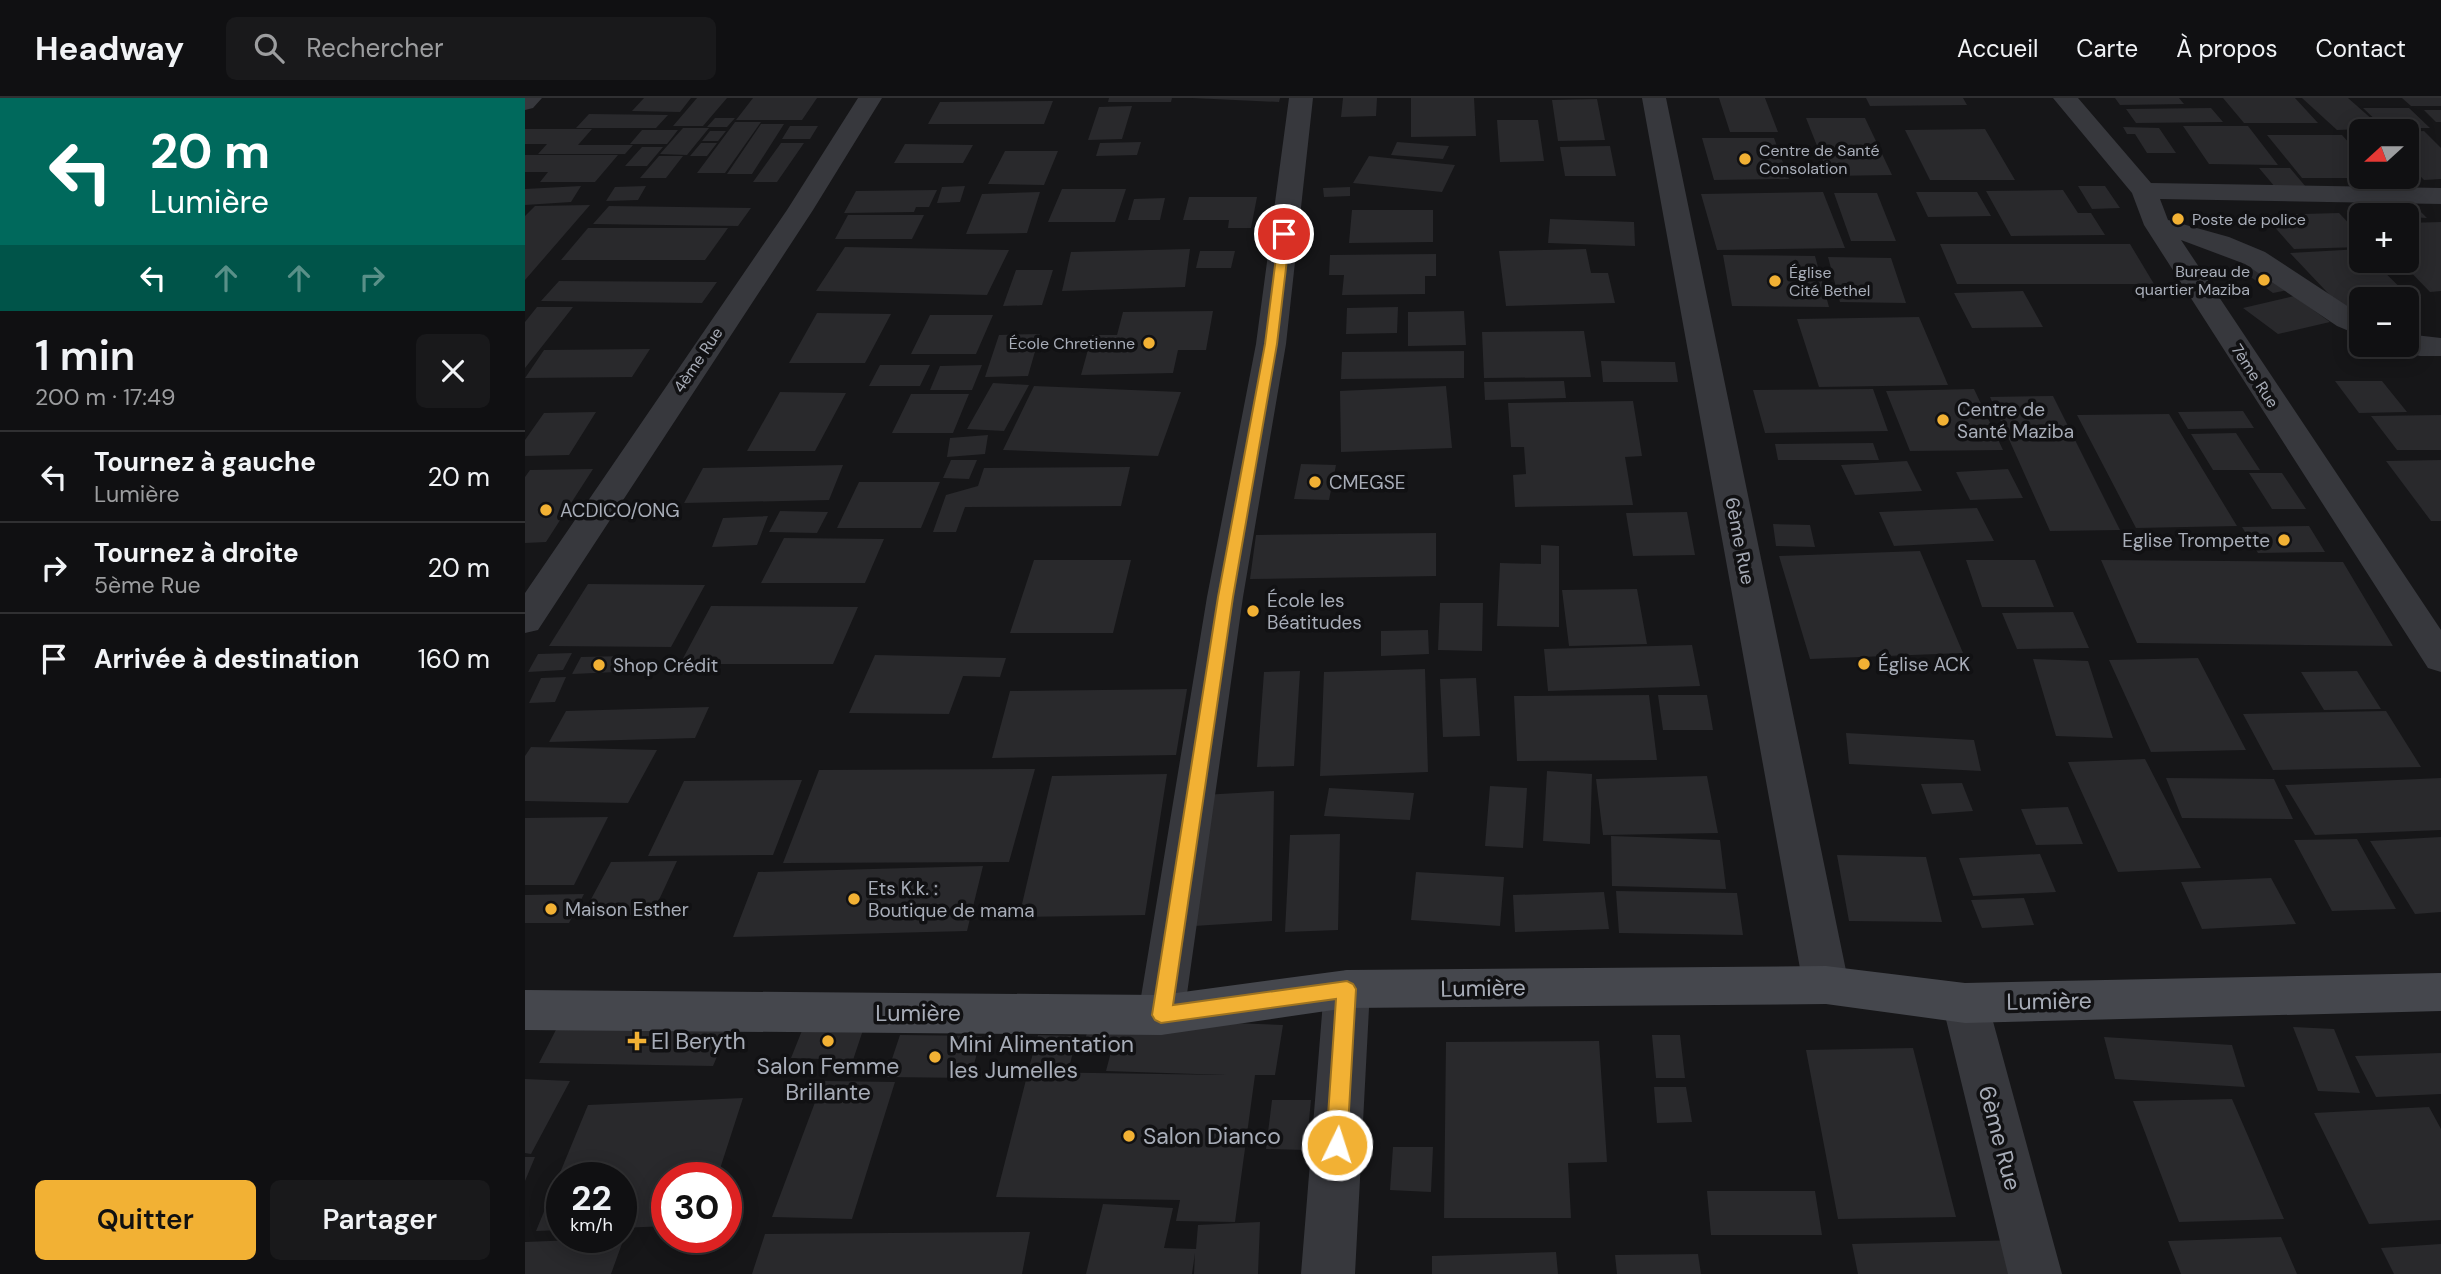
<!DOCTYPE html>
<html lang="fr">
<head>
<meta charset="utf-8">
<style>
  :root { --surface:#101012; --page:#19191b; --text:#f1f3f6; --muted:#9c9d9f; --line:#303032; --accent:#f2b134 }
  body { margin:0; font-family:"DM Sans",sans-serif; background:var(--page); color:var(--text); height:100vh; display:flex; flex-direction:column; font-size:26px; white-space:nowrap }
  * { box-sizing:border-box; margin:0 }
  p { font-size:23px; color:var(--muted) }
  .icon { flex:none; width:38px; height:38px; fill:none; stroke:currentColor; stroke-width:2; stroke-linecap:round; stroke-linejoin:round }
  .map { position:relative; flex:1; overflow:hidden }
  .details { display:flex; flex-direction:column; background:var(--surface); width:525px }
  .details>* { flex:none }
  .guide { background:#00695c; color:#fff; overflow:hidden }
  .needle { width:46px; rotate:249deg }
  .buttons { position:absolute; left:1824px; top:21px; display:grid; gap:14px }
  .buttons a { display:grid; place-items:center; width:70px; height:70px; border-radius:10px; background:var(--surface); box-shadow:0 4px 18px #0003,0 0 0 2px var(--line); font-size:35px }
  .speed { position:absolute; left:21px; top:1064px; display:flex; gap:14px; font-size:35px; font-weight:700; text-align:center }
  .speed>* { display:grid; place-content:center; width:91px; height:91px; border-radius:50%; background:var(--surface); box-shadow:0 4px 18px #0003,0 0 0 2px var(--line); line-height:1 }
  .speed small { font-size:18px; font-weight:400 }
  .speed .limit { border:10px solid #d22; background:#fff; color:#111 }
  .pin { position:absolute; display:grid; place-items:center; width:60px; height:60px; color:#fff; margin:-30px; border:4px solid #fff; border-radius:50%; box-shadow:0 2px 7px #0007 }
  .me { position:absolute; width:77px; margin:-38px; rotate:4deg; stroke-linejoin:round; filter:drop-shadow(0 0 5px #0008) }
  .turn { display:flex; align-items:center; gap:24px; height:147px; padding:0 35px; font-size:32px }
  .turn .icon { width:91px; height:91px; stroke-width:2.5 }
  .turn b { display:block; font-size:49px; line-height:60px }
  .lanes { display:flex; align-items:center; height:66px; padding:0 35px; background:#0003; justify-content:center; gap:35px; direction:ltr }
  .lanes .off { opacity:.35 }
  .round { display:grid; place-items:center; flex:none; width:74px; height:74px; border-radius:10px; background:var(--page) }
  .headline { display:flex; align-items:center; justify-content:space-between; height:119px; padding:0 35px }
  h1 { font-size:42px; font-weight:600; line-height:52px }
  .action { display:flex; gap:14px; margin-top:auto; padding:14px 35px }
  .action a { flex:1; height:80px; border-radius:10px; background:var(--accent); color:#111; font-size:28px; font-weight:600; line-height:80px; text-align:center }
  .action a+a { background:var(--page); color:var(--text) }
  ul { padding:0; list-style:none }
  li { display:flex; align-items:center; gap:21px; height:91px; padding:0 35px; border-top:2px solid var(--line) }
  li div { flex:1 }
  li b { display:block; font-size:26px }
  li em { font-style:normal }
  header { display:flex; align-items:center; gap:42px; box-sizing:border-box; height:98px; padding:0 35px; background:var(--surface); border-bottom:2px solid var(--line) }
  header strong { font-size:33px }
  nav { display:flex; gap:38px; margin-inline-start:auto; font-size:24px }
  .search { width:490px; height:63px; background:var(--page); display:flex; align-items:center; gap:18px; box-sizing:border-box; padding:0 24px; border-radius:10px; color:var(--muted); font-size:26px }
  main { display:flex; flex:1; min-height:0 }
  .map>svg:first-child { display:block }
</style>
</head>
<body>
<header>
<strong>Headway</strong>
<div class="search"><svg class="icon" aria-label="search" viewBox="0 0 24 24"><circle cx="10" cy="10" r="6"/><path d="M15 15l6 6"/></svg>Rechercher</div>
<nav><a>Accueil</a><a>Carte</a><a>À propos</a><a>Contact</a></nav>
</header>
<main>
<section class="details">
<div class="guide">
<div class="turn"><svg class="icon" aria-label="left" viewBox="0 0 24 24"><path d="M17 20v-9H6M10 6l-5 5 5 5"/></svg><div><b>20 m</b>Lumière</div></div>
<div class="lanes"><svg class="icon" aria-label="left" viewBox="0 0 24 24"><path d="M17 20v-9H6M10 6l-5 5 5 5"/></svg><svg class="icon off" aria-label="ahead" viewBox="0 0 24 24"><path d="M12 20V5M6 11l6-6 6 6"/></svg><svg class="icon off" aria-label="ahead" viewBox="0 0 24 24"><path d="M12 20V5M6 11l6-6 6 6"/></svg><svg class="icon off" aria-label="right" viewBox="0 0 24 24"><path d="M7 20v-9h11M14 6l5 5-5 5"/></svg></div>
</div>
<div class="headline"><div><h1>1 min</h1><p>200 m · 17:49</p></div><a class="round"><svg class="icon" aria-label="close" viewBox="0 0 24 24"><path d="M6 6l12 12M18 6L6 18"/></svg></a></div>
<ul>
<li><svg class="icon" aria-label="left" viewBox="0 0 24 24"><path d="M17 20v-9H6M10 6l-5 5 5 5"/></svg><div><b>Tournez à gauche</b><p>Lumière</p></div><em>20 m</em></li>
<li><svg class="icon" aria-label="right" viewBox="0 0 24 24"><path d="M7 20v-9h11M14 6l5 5-5 5"/></svg><div><b>Tournez à droite</b><p>5ème Rue</p></div><em>20 m</em></li>
<li><svg class="icon" aria-label="arrive" viewBox="0 0 24 24"><path d="M6 21V4h12l-3 4 3 4H6"/></svg><div><b>Arrivée à destination</b></div><em>160 m</em></li>
</ul>
<div class="action"><a>Quitter</a><a>Partager</a></div>
</section>
<div class="map">
<svg width="1916" height="1176" viewBox="0 0 1916 1176">
  <rect width="100%" height="100%" fill="#161618"/>
  <!-- building -->
  <path fill="#29292c" d="M119 0H166L155 14 107 13Z
    M172 0H202L178 28H148Z
    M228 0H292L277 22H211Z
    M584 0H647L646 4H583Z
    M667 0H755L754 4Z
    M818 0H852L851 18 816 19Z
    M886 0H949L951 38 886 39Z
    M1194 0H1240L1253 34H1205Z
    M1341 0H1438L1442 7 1345 8Z
    M1590 0H1654L1659 6 1595 7Z
    M1698 0H1770L1793 25H1719Z
    M1777 0H1823L1857 30 1812 32Z
    M1877 0H1916V8H1886Z
    M1072 1 1080 42 1033 43 1027 2Z
    M528 3 519 26H403L415 4Z
    M607 8 597 41 563 42 574 9Z
    M1686 10 1698 24 1611 25 1601 11Z
    M1838 10H1884L1905 30H1859Z
    M1899 12H1916V24H1911Z
    M64 16 143 17 131 30H51Z
    M190 20H210L202 29H182Z
    M1281 20H1340L1367 77 1304 78Z
    M972 22H1013L1019 63 975 64Z
    M210 24H236L200 75H172Z
    M236 26H259L227 76H202Z
    M265 28H293L285 41H257Z
    M1658 28H1723L1753 67 1684 66Z
    M1598 29 1634 30 1651 55H1622L1610 36H1602Z
    M158 30H184L162 57 135 56Z
    M0 31H67L53 47H108L100 56H13L22 46H0Z
    M1460 31 1490 82H1405L1380 32Z
    M117 32H153L142 46H105Z
    M185 33H201L193 43H177Z
    M1899 33 1916 50V81L1899 82 1881 63V34Z
    M1742 37H1817L1836 58V80H1777Z
    M1177 40H1249L1264 81 1189 82Z
    M616 44 612 57 571 58 575 45Z
    M872 44 924 48 918 61 866 57Z
    M176 45H192L182 58H165Z
    M256 45H279L252 84H228Z
    M380 46 448 47 438 65H369Z
    M1085 48 1091 78H1040L1035 49Z
    M117 49H138L122 68H100Z
    M480 53H533L519 87 463 86Z
    M0 57H93L70 84H15L23 74H0Z
    M134 58H158L141 80H115Z
    M844 58 930 67 917 94 828 85Z
    M1734 70H1765L1781 89H1750Z
    M56 88 46 104 0 107V91Z
    M121 88 113 102 81 103 90 89Z
    M440 88 435 104 412 105 417 89Z
    M1553 88H1580L1595 110 1567 111Z
    M825 89V98L799 99 798 90Z
    M537 91H601L590 124H523Z
    M412 92 404 109H391L389 114 319 115 331 93Z
    M1538 92 1553 115H1566L1580 137 1486 138 1461 93Z
    M515 94 502 135 441 136 457 96Z
    M1298 94 1320 150 1192 152 1176 96Z
    M1391 94H1452L1466 118 1403 119Z
    M1309 95H1352L1371 143H1326Z
    M664 99H732L726 130H703L704 122H658Z
    M640 100 635 122H603L609 101Z
    M1888 106 1902 120 1849 117 1839 107Z
    M65 107 0 182V118L10 108Z
    M84 108 226 110 213 128 68 126Z
    M827 112H908V144L824 145Z
    M1814 115 1836 138V149L1769 151 1739 117Z
    M323 117H399L387 141H310Z
    M1025 121 1109 124 1110 148 1023 145Z
    M1916 124V193L1905 194 1875 163H1881V125Z
    M63 130H203L180 162H36Z
    M1415 146H1605L1629 186H1432Z
    M320 149 484 152 462 197 291 193Z
    M665 151 660 189 537 193 546 154Z
    M1061 151 1066 175H1083L1090 205 981 208 974 153Z
    M1836 151V163H1848L1893 207 1881 208V201H1836V210L1818 211 1765 155Z
    M675 153H710L706 170H671Z
    M911 156V178H900V196L817 197 819 177H804L805 157Z
    M1198 157 1290 158 1304 209 1207 208Z
    M1303 159 1366 160 1381 205 1315 204Z
    M1731 169 1763 192 1748 195 1716 172Z
    M491 172H528L517 207 478 208Z
    M34 183 192 184 177 205 16 203Z
    M1498 193 1518 229 1447 230 1429 195Z
    M1769 198 1805 224 1753 236 1718 210Z
    M12 209H48L0 270V224Z
    M873 209 872 235 821 236 822 210Z
    M688 213 681 252H653L648 275 556 277 567 237H592L598 214Z
    M939 213 941 247 883 248V214Z
    M292 215 366 216 340 265H264Z
    M405 217H468L451 256H386Z
    M1394 219 1423 287 1294 289 1272 221Z
    M1059 233 1066 279 959 280 957 234Z
    M515 236 503 278 460 279 474 237Z
    M125 251 107 279 0 280 19 252Z
    M939 253V280L816 281 817 254Z
    M1076 263 1150 264 1153 284H1078Z
    M355 267H405L395 288H344Z
    M457 267 447 292H405L415 268Z
    M1039 283 1041 300 960 302 959 284Z
    M1810 283H1857L1882 314 1834 315Z
    M468 285 504 287 479 333 442 331Z
    M509 288 656 294 633 358 478 352Z
    M921 288 927 350 816 354 815 293Z
    M1348 291 1363 333 1240 335 1228 292Z
    M1449 291 1478 352 1385 353 1361 293Z
    M255 294 321 295 290 353H222Z
    M386 296H444L428 335H367Z
    M1528 298 1595 432 1525 433 1465 299Z
    M1108 303 1117 358 1100 359 1108 407 990 409 988 377 1001 376 999 349H986L983 305Z
    M1718 313 1729 330 1663 331 1653 314Z
    M71 314 44 357 0 358V342L19 315Z
    M1644 316 1712 428 1611 430 1552 317Z
    M1916 317V352H1872L1846 318Z
    M1711 335 1735 372H1688L1666 336Z
    M463 337 460 356 422 359 425 340Z
    M1348 345 1354 362H1253L1250 346Z
    M426 362H452L444 381 418 380Z
    M1916 362V423H1906L1861 363Z
    M1382 363 1397 393 1330 397 1316 367Z
    M776 366 811 367 804 402 769 401Z
    M318 367 304 402 159 405 178 370Z
    M605 369 596 408 440 409 431 434H408L421 397 453 388 459 370Z
    M68 371 21 444 0 445V379L5 372Z
    M1483 371 1498 400 1445 402 1431 374Z
    M1724 375H1757L1781 411H1747Z
    M334 384H415L396 430H312Z
    M1452 410 1469 443 1369 448 1354 414Z
    M255 413 303 414 292 435 244 434Z
    M1162 414 1170 457 1108 458 1101 415Z
    M243 418 232 447 187 449 198 420Z
    M1248 426 1285 427 1290 449 1251 448Z
    M1784 428 1800 454 1733 455 1717 429Z
    M911 435V478L725 481 731 437Z
    M259 440 359 441 340 485H236Z
    M1016 447 1034 448V529L972 528 975 465 1016 466Z
    M1395 453 1438 555 1285 561 1254 458Z
    M509 462H606L588 535H485Z
    M1441 462H1510L1529 509H1457Z
    M1576 462 1818 464 1868 548 1612 545Z
    M63 486 180 487 146 549 24 548Z
    M1112 491 1122 546 1044 548 1037 492Z
    M915 505H958L957 553 913 552Z
    M186 508 333 509 308 566H155Z
    M1548 514 1564 550 1492 551 1477 515Z
    M903 532 904 556 856 558V533Z
    M1167 547 1175 588 1023 593 1019 551Z
    M47 555 38 572 3 574 13 556Z
    M350 557 481 560 475 579 438 578 424 616 324 615Z
    M100 558 92 574 47 576 56 559Z
    M1673 560 1721 652 1626 654 1584 562Z
    M1508 561 1563 563 1588 640 1531 638Z
    M900 571 903 674 795 678 799 574Z
    M775 573 769 668 732 669 739 574Z
    M1832 573 1856 611 1799 612 1776 574Z
    M41 579 30 604 4 605 16 580Z
    M951 580 955 638 918 639 915 581Z
    M662 591 651 657 467 660 485 593Z
    M1124 597 1132 662 992 663 989 598Z
    M1133 597H1182L1188 632H1138Z
    M184 609 170 640 24 644 41 613Z
    M1861 613 1896 669 1748 672 1718 616Z
    M1321 635 1449 642 1456 673 1324 666Z
    M6 649 132 652 103 705 0 703V658Z
    M1620 661 1676 770 1593 774 1543 664Z
    M510 671 484 764 258 765 294 672Z
    M1022 673 1067 676 1065 746 1018 743Z
    M642 676 620 817 494 819 527 678Z
    M1182 678 1193 735 1078 737 1071 681Z
    M1641 680 1749 681 1768 721 1657 720Z
    M1916 680V732L1790 737 1760 687Z
    M277 682 248 757 123 758 159 683Z
    M1437 685 1448 713 1407 716 1396 686Z
    M965 688 1002 690 998 750 960 748Z
    M804 690 889 695 885 722 799 718Z
    M749 693 747 823 669 828 678 697Z
    M1543 709 1558 746 1511 747 1496 711Z
    M83 719 49 787H0V720Z
    M815 736 813 832 760 834 765 737Z
    M1086 738 1195 742 1201 791 1087 788Z
    M1916 739V814L1890 816 1845 743Z
    M1832 741 1871 811 1807 813 1769 742Z
    M1515 756 1531 794 1448 798 1434 760Z
    M1312 757 1401 759 1417 824 1324 823Z
    M152 763 127 817 57 818 86 764Z
    M458 768 442 833 208 839 233 774Z
    M891 774 979 779 975 828 886 822Z
    M1746 780 1771 826 1677 831 1656 784Z
    M1091 793 1212 795 1218 837 1094 835Z
    M1079 794 1084 831 990 834 988 797Z
    M59 796 44 825H0V797Z
    M1499 800 1509 827 1457 830 1446 802Z
    M38 918 208 921 188 968 14 965Z
    M566 920 758 927 750 977H730L710 1124 651 1123 655 1102 471 1099 503 974 701 977 581 973 587 950 558 949Z
    M280 925 340 926 328 962 266 960Z
    M1768 929 1809 931 1835 995 1793 993Z
    M375 937 457 938 445 980 361 979Z
    M513 937 552 938 544 970H504Z
    M1127 937H1155L1160 980H1131Z
    M1579 939 1707 947 1720 989 1590 981Z
    M1074 943 1082 1064 1043 1065 1046 1120H919L921 944Z
    M1388 950 1431 1119 1313 1121 1281 952Z
    M1916 955V996L1851 999 1830 958Z
    M0 981 45 983 6 1056 0 1055Z
    M298 983 370 984 327 1121 247 1119Z
    M1129 989H1161L1167 1024 1132 1025Z
    M218 1000 192 1080H142V1128L96 1130V1080H37V1132L11 1133 63 1007Z
    M1707 1001 1759 1121 1654 1124 1608 1003Z
    M747 1002H786L781 1052 741 1051Z
    M1904 1009 1916 1031V1122L1844 1126 1789 1015Z
    M868 1049H908L906 1094 865 1092Z
    M0 1059H10L0 1083Z
    M1182 1093H1290L1297 1137H1186Z
    M578 1106 648 1110 639 1150 671 1151 673 1127 735 1124 733 1176H669L670 1155 667 1176H561Z
    M505 1134 497 1176H227L240 1136Z
    M1756 1139 1772 1176H1656L1643 1143Z
    M99 1140 86 1176H0V1144Z
    M1498 1142 1508 1176H1333L1327 1146Z
    M1916 1146V1176H1869L1856 1150Z
    M1031 1154 1033 1176H907V1158Z
    M1173 1156 1176 1176H1092L1090 1157Z"/>
  <g fill="none" stroke-linecap="round" stroke-linejoin="round">
    <!-- street -->
    <path fill="#37383d" fill-rule="evenodd" d="M0 0H17L8 10 0 12Z
      M333 0H357L288 112 13 532 0 535V495L262 112Z
      M764 0H788L761 246 718 499 659 917 653 931 636 937 619 931 613 917 682 499 731 246Z
      M1117 0H1141L1324 887 1317 901 1301 906 1285 901 1278 887Z
      M1528 0H1553L1626 85 1916 90V106L1635 101 1643 122 1704 139 1740 154 1836 217V238L1812 228 1720 166 1656 142 1916 532V574L1903 570 1619 127 1607 95Z
      M1881 236 1916 240V258H1895L1870 251 1867 247H1881Z
      M822 872 838 877 845 891 830 1176H776L799 891 806 877Z
      M1440 885 1456 891 1463 905 1537 1176H1483L1417 905 1424 891Z"/>
    <!-- secondary -->
    <path fill="#45474d" fill-rule="evenodd" d="M1301 868 1440 885 1916 875V913L1440 925 1301 906 822 910 636 937 0 932V892L636 897 822 872Z"/>
  </g>
  <!-- route -->
  <path fill="#f2b134" stroke="#9d7322" stroke-width="2" d="M759 133 765 136 752 246 708 499 648 907 822 883 828 886 831 891 822 1047 819 1053 812 1056 804 1053 801 1047 811 901 636 925 630 922 627 917 693 499 740 246 754 136Z"/>
  <!-- markers -->
  <g fill="#f2b134" stroke="#111113" stroke-width="2.5">
    <circle cx="1220" cy="61" r="7"/>
    <circle cx="1653" cy="121" r="7"/>
    <circle cx="1739" cy="182" r="7"/>
    <circle cx="1250" cy="183" r="7"/>
    <circle cx="624" cy="245" r="7"/>
    <circle cx="1418" cy="322" r="7"/>
    <circle cx="790" cy="384" r="7"/>
    <circle cx="21" cy="412" r="7"/>
    <circle cx="1759" cy="442" r="7"/>
    <circle cx="728" cy="513" r="7"/>
    <circle cx="1339" cy="566" r="7"/>
    <circle cx="74" cy="567" r="7"/>
    <circle cx="329" cy="801" r="7"/>
    <circle cx="26" cy="811" r="7"/>
    <path d="M108.5 932.5h7v7h7v7h-7v7h-7v-7h-7v-7h7z"/>
    <circle cx="303" cy="943" r="7"/>
    <circle cx="410" cy="959" r="7"/>
    <circle cx="604" cy="1038" r="7"/>
  </g>
  <g text-anchor="middle" dominant-baseline="central" stroke-width="7" stroke-linejoin="round" paint-order="stroke">
    <!-- far-poi labels -->
    <g font-size="16" fill="#a8adb8" stroke="#111113" text-anchor="start">
      <text x="1234" y="52">Centre de Santé<tspan x="1234" dy="18">Consolation</tspan></text>
      <text x="1667" y="121">Poste de police</text>
      <text x="1725" y="173" text-anchor="end">Bureau de<tspan x="1725" dy="18">quartier Maziba</tspan></text>
      <text x="1264" y="174">Église<tspan x="1264" dy="18">Cité Bethel</tspan></text>
      <text x="610" y="245" text-anchor="end">École Chretienne</text>
    </g>
    <!-- far-street labels -->
    <g font-size="16" fill="#a8adb8" stroke="#111113">
      <text transform="translate(173 262) rotate(-56)">4ème Rue</text>
      <text transform="translate(1730 278) rotate(57)">7ème Rue</text>
    </g>
    <!-- poi labels -->
    <g font-size="19" fill="#a8adb8" stroke="#111113" text-anchor="start">
      <text x="1432" y="311">Centre de<tspan x="1432" dy="22">Santé Maziba</tspan></text>
      <text x="804" y="384">CMEGSE</text>
      <text x="35" y="412">ACDICO/ONG</text>
      <text x="1745" y="442" text-anchor="end">Eglise Trompette</text>
      <text x="742" y="502">École les<tspan x="742" dy="22">Béatitudes</tspan></text>
      <text x="1353" y="566">Église ACK</text>
      <text x="88" y="567">Shop Crédit</text>
      <text x="343" y="790">Ets K.k. :<tspan x="343" dy="22">Boutique de mama</tspan></text>
      <text x="40" y="811">Maison Esther</text>
    </g>
    <!-- street labels -->
    <g font-size="19" fill="#a8adb8" stroke="#111113">
      <text transform="translate(1215 443) rotate(79)">6ème Rue</text>
    </g>
    <!-- near-street labels -->
    <g font-size="23" fill="#a8adb8" stroke="#111113">
      <text transform="translate(958 890) rotate(-1)">Lumière</text>
      <text transform="translate(1524 903) rotate(-1)">Lumière</text>
      <text x="393" y="915">Lumière</text>
      <text transform="translate(1475 1040) rotate(75)">6ème Rue</text>
    </g>
    <!-- near-poi labels -->
    <g font-size="23" fill="#a8adb8" stroke="#111113" text-anchor="start">
      <text x="126" y="943">El Beryth</text>
      <text x="424" y="946">Mini Alimentation<tspan x="424" dy="26">les Jumelles</tspan></text>
      <text x="303" y="968" text-anchor="middle">Salon Femme<tspan x="303" dy="26">Brillante</tspan></text>
      <text x="618" y="1038">Salon Dianco</text>
    </g>
  </g>
</svg>
<div class="buttons">
<a><svg class="needle" viewBox="-14 -14 28 28"><path d="M0-13l5 13h-10z" fill="#e53935"/><path d="M0 13l5-13h-10z" fill="#9c9d9f"/></svg></a>
<a>+</a>
<a>−</a>
</div>
<div class="speed"><div>22<small>km/h</small></div><div class="limit">30</div></div>
<div class="pin" style="left:759px;top:136px;background:#d93025"><svg class="icon" aria-label="arrive" viewBox="0 0 24 24"><path d="M6 21V4h12l-3 4 3 4H6"/></svg></div>
<svg class="me" style="left:812px;top:1047px" viewBox="-20 -20 40 40"><circle r="17" fill="#f2b134" stroke="#fff" stroke-width="3"/><path d="M0-11L8 9 0 5-8 9z" fill="#fff"/></svg>
</div>
</main>
</body>
</html>
